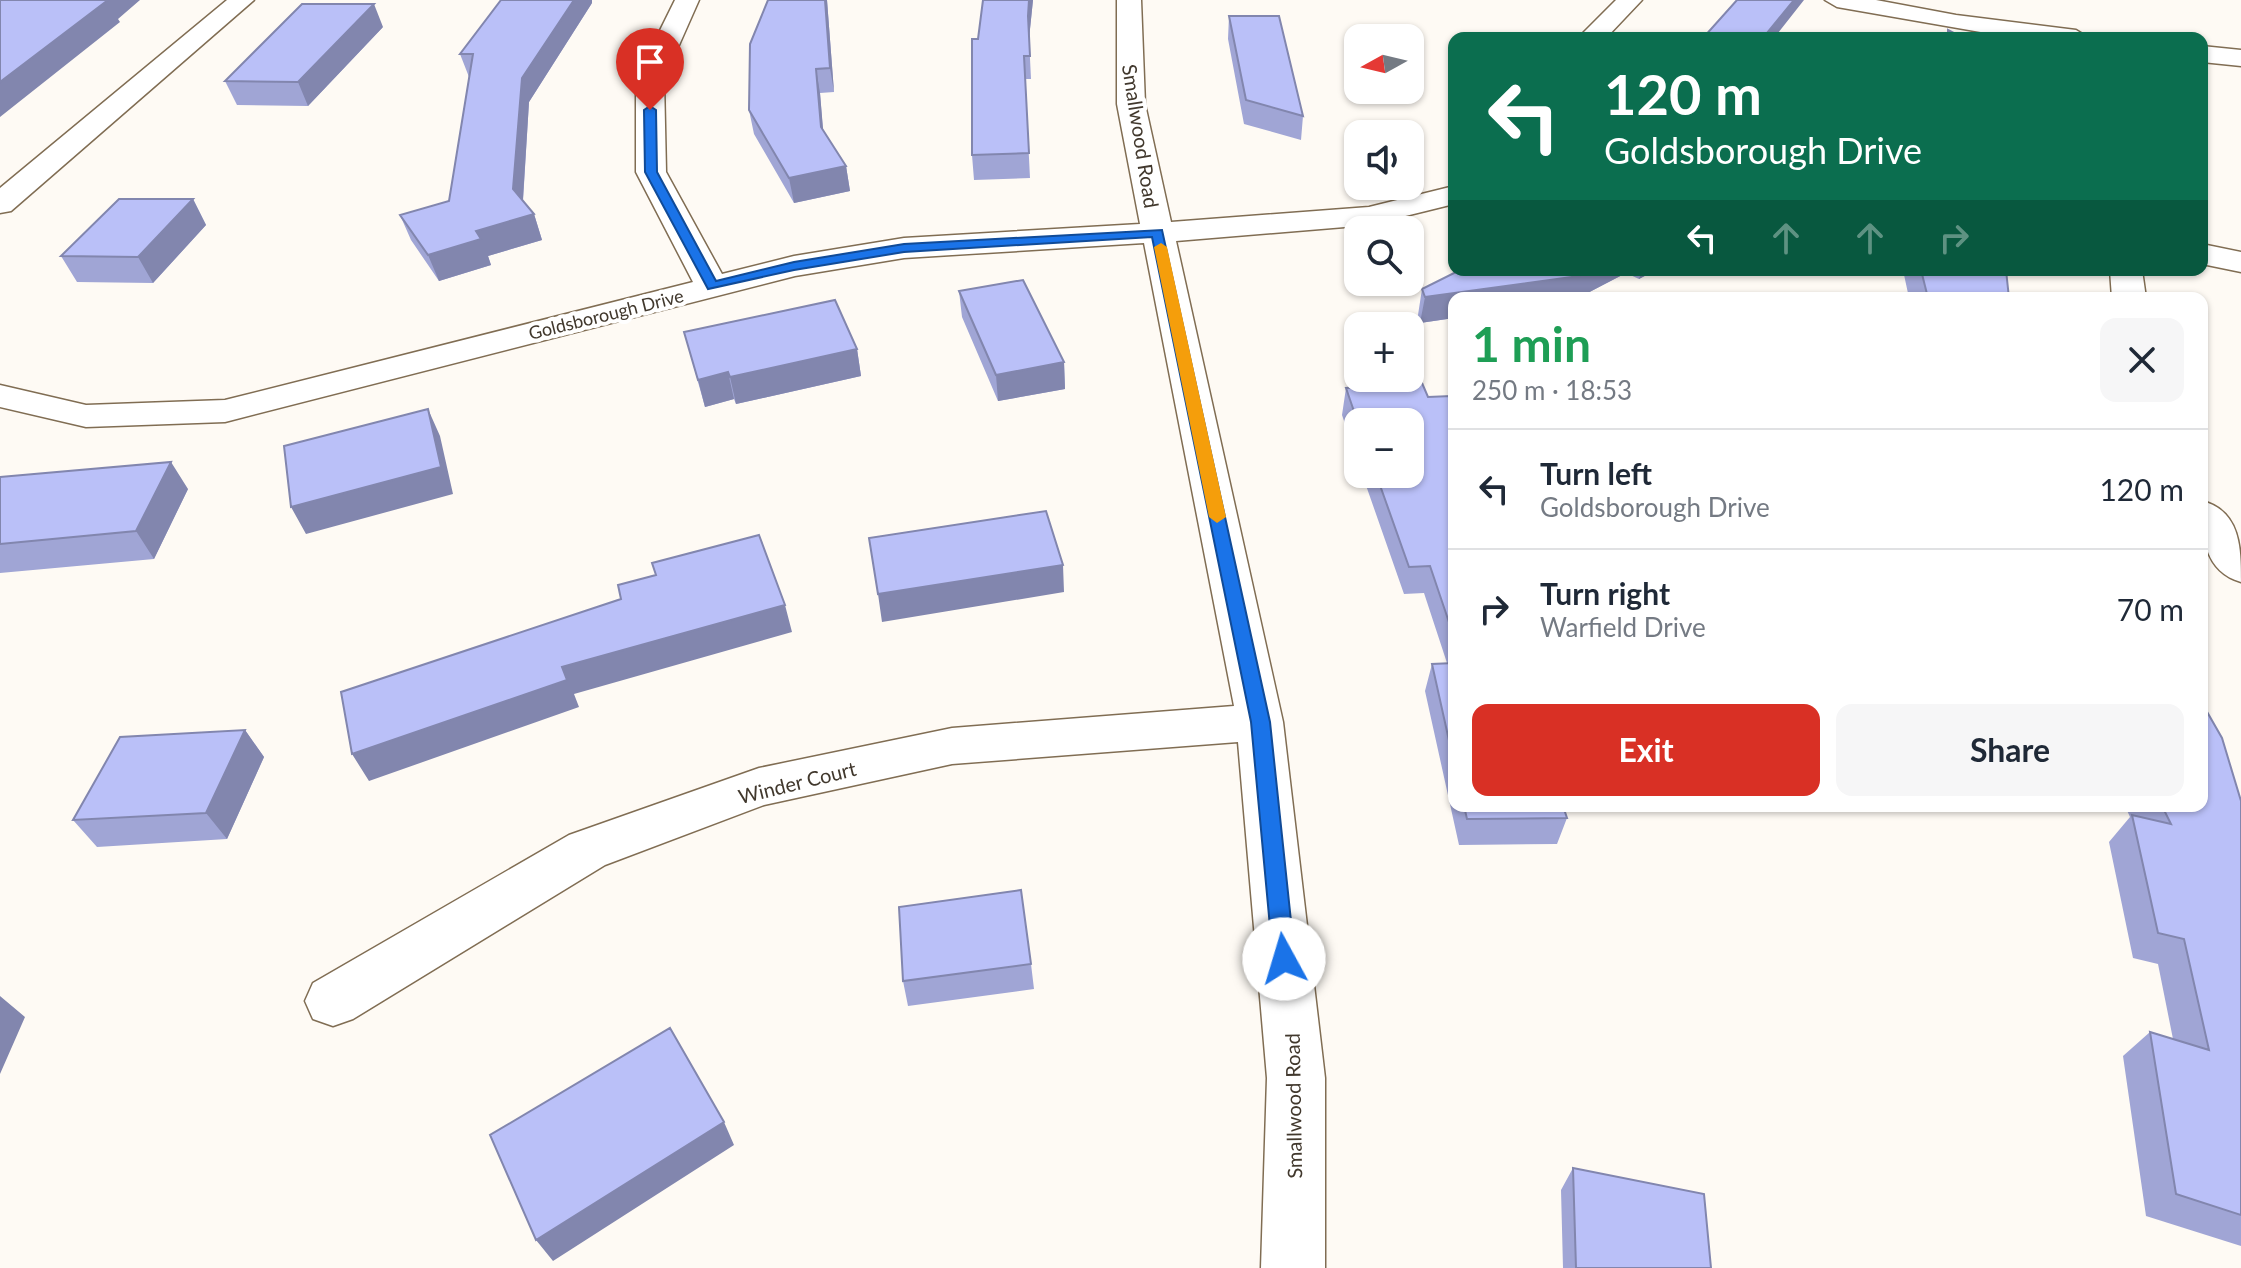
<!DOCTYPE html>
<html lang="en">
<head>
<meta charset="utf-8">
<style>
  :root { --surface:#fff; --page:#f6f6f7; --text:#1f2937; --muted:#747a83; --line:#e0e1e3; --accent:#d93025 }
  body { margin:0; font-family:Lato,sans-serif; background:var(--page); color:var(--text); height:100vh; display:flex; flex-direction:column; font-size:30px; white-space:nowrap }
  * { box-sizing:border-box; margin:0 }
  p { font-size:26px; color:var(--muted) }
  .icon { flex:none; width:44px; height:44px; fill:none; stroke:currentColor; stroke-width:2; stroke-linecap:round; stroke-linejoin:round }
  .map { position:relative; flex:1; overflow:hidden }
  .details { position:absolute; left:1448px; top:292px; width:760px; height:520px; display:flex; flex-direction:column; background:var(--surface); border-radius:16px; box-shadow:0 2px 6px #0004 }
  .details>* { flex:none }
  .top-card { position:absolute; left:1448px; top:32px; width:760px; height:244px; border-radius:16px; box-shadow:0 2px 6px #0004; background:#0b6e4f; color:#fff; overflow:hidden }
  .needle { width:52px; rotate:262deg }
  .buttons { position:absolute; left:1344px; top:24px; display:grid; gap:16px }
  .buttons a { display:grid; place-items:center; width:80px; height:80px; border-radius:16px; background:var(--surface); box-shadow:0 2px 6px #0004; font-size:40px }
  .pin { position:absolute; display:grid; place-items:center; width:68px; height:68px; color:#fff; margin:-82px -34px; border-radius:50% 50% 50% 0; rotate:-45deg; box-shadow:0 0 8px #0007 }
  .pin .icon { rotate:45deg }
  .me { position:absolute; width:88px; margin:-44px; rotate:354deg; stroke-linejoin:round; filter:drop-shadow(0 0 6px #0008) }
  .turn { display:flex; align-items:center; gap:28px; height:168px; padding:0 24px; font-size:36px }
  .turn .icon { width:104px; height:104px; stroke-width:2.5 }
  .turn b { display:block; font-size:56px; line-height:68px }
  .lanes { display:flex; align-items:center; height:76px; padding:0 24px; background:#0003; justify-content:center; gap:40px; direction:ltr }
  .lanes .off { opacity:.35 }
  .round { display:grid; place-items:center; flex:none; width:84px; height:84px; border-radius:16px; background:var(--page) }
  .headline { display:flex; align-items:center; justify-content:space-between; height:136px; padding:0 24px }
  h1 { font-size:48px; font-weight:700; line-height:60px; color:#1e9e55 }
  .button { display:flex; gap:16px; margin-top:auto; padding:16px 24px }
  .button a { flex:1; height:92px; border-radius:16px; background:var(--accent); color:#fff; font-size:32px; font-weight:700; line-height:92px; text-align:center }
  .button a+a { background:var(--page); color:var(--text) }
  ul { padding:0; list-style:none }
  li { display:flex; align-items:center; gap:24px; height:120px; padding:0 24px; border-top:2px solid var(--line) }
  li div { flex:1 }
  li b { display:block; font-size:30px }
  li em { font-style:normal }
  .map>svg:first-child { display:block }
</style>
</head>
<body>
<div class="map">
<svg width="2241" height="1268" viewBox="0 0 2241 1268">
  <rect width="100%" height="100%" fill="#fefaf4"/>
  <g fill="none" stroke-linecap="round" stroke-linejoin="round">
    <!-- minor casing -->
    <g stroke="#806d53" stroke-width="3">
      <path id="minor" d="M227 0H254L11 211 0 213V188Z
        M675 0H699L664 79 666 172 722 274 794 256 904 238 1140 224 1117 104V0H1141L1145 104 1171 222 1369 207 1454 186V204L1369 225 1176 241 1283 722 1325 1078V1268H1261L1267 1078 1238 742 952 764 764 805 605 865 353 1019 333 1026 313 1019 305 1001 313 983 569 835 759 768 952 728 1234 706 1144 243 904 258 795 276 225 422 86 427 0 407V385L86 405 225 400 693 282 636 172V79Z
        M1616 0H1642L1606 38H1578Z
        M2202 244 2241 252V272L2202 264Z
        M2110 270H2142L2146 298H2112Z
        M2202 501C2241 511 2241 549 2241 582 2203 571 2202 534 2202 501Z"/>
    </g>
    <!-- tertiary casing -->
    <g stroke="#806d53" stroke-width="3">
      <path id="tertiary" d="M1825 0H1876L1956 15 2076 30 2089 38H2015L1837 7Z
        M2202 46 2241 50V66L2202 62Z"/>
    </g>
    <!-- minor -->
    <use href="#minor" fill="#fff" fill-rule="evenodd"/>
    <!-- tertiary -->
    <use href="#tertiary" fill="#fff" fill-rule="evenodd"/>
  </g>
  <!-- wall -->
  <path fill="#a0a5d5" d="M768 0H827L834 92 820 93 823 131 846 166 850 191 794 203 754 134 749 110Z
    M983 0H1033L1029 38 1031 79H1025L1030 178 974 180 972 155 978 39Z
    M592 3 529 102 523 201 534 214 542 240 488 256 491 265 439 281 411 240 400 215 449 201 469 77 460 54Z
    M1229 16 1303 116 1301 140 1244 124 1228 39Z
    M383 27 308 106 237 105 225 81Z
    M193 199 206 225 153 283 77 282 61 256Z
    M1460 270H1656L1639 279 1626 273 1578 298H1454V318L1420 323 1418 315 1422 289Z
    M1903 270H2006L2009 298H1909Z
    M959 291 1064 362 1065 389 998 401 962 317Z
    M684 332 857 349 861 376 736 404 734 399 705 407Z
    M1346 388 1428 397 1454 403V806H1563L1567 818 1557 844 1459 845 1425 691 1432 664 1447 663 1424 593 1404 594 1362 474H1410L1358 422V462L1342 415Z
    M0 477 188 489 154 559 0 573Z
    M245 730 264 757 227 839 97 847 73 820Z
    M2241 801V1246L2146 1216 2123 1056 2150 1032 2173 1039 2158 964 2133 958 2109 842 2130 817 2125 806H2202Z
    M1031 964 1034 989 908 1006 903 981Z
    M1573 1168 1711 1268H1563L1561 1190Z"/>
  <!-- shaded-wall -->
  <path fill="#8286ae" d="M108 0H140L118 19 120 22 0 117V82Z
    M574 0H592V3L529 102 522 214 513 189 522 78Z
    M825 0H827L834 92 830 68Z
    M1029 0H1033L1029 39 1028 16Z
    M1794 0H1804L1774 38H1763Z
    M374 4 383 27 308 106 298 82Z
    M816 69 820 93 825 152 821 127Z
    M846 166 850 191 794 203 789 178Z
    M193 199 206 225 153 283 138 257Z
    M534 214 542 240 488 256 491 265 439 281 428 255 476 231Z
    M1589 270H1627L1626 273 1578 298H1454V318L1420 323 1425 297Z
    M1642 270H1656L1639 279Z
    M857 349 861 376 736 404 730 377Z
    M1064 362 1065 389 998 401 996 375Z
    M728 372 734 399 705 407 698 380Z
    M428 409 440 436 453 494 306 534 291 507Z
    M171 462 188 489 154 559 136 531Z
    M1063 565 1064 592 882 622 878 594Z
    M785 605 792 632 574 694 579 707 369 781 352 754 562 667Z
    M245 730 264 757 227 839 206 813Z
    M0 996 25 1017 0 1074Z
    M724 1122 734 1145 553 1261 536 1240Z"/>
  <!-- building -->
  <path fill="#bac0f8" stroke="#8286ae" stroke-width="2" d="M0 0H108L0 82Z
    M501 0H574L522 78 513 189 534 214 476 231 481 239 428 255 400 215 449 201 473 54H460Z
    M768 0H825L830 68 816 69 821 127 846 166 789 178 749 110 750 44Z
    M983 0H1029L1028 16 1030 56H1024L1029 153 972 155V39H978Z
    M1737 0H1794L1763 38H1703Z
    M302 4H374L298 82 225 81Z
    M1229 16H1279L1303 116 1246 100Z
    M1948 30 1963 38H1948Z
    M119 199H193L138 257 61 256Z
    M1460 270H1589L1579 276 1425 297 1422 289Z
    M1921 270H2006L2009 298H1928Z
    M1023 280 1064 362 996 375 959 291Z
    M835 300 857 349 730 377 728 372 698 380 684 332Z
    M1422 383 1428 397 1451 396 1454 403V637L1430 566 1409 567 1376 474H1410V422L1358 423 1346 388Z
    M428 409 441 467 291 507 284 446Z
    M171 462 136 531 0 544V477Z
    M1046 511 1063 565 878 594 869 538Z
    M759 535 785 605 562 667 567 680 352 754 341 692 621 599 618 585 656 575 652 563Z
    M1454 663V763L1432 664Z
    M2202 703 2222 738 2241 801V1215L2176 1194 2150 1032 2209 1050 2184 939 2158 933 2132 815 2171 824 2162 806H2202Z
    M245 730 206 813 73 820 120 737Z
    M1464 806H1563L1567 818 1467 819Z
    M1021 890 1031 964 903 981 899 907Z
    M670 1028 724 1122 536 1240 490 1135Z
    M1573 1168 1704 1194 1711 1268H1576Z"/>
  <!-- route -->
  <path fill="#1a73e8" stroke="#114b97" stroke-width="2" d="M650 106 656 110 657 172 716 281 794 262 904 244 1162 230 1270 722 1295 959 1292 966 1284 969 1276 966 1273 959 1251 722 1152 237 904 252 794 270 708 289 645 172 644 110Z"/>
  <!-- slow -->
  <path fill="#f59e0b" d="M1161 243 1167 247 1226 517 1217 523 1209 517 1154 247Z"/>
  <g text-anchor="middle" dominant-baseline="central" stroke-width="8" stroke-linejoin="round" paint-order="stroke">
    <!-- far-street labels -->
    <g font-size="18" fill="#41382d" stroke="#fff">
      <text transform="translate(606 314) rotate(-14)">Goldsborough Drive</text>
    </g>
    <!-- street labels -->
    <g font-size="20" fill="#41382d" stroke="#fff">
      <text transform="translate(1141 136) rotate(81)">Smallwood Road</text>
      <text transform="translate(797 782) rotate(-14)">Winder Court</text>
      <text transform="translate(1293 1106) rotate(-91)">Smallwood Road</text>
    </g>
  </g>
</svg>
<div class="buttons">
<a><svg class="needle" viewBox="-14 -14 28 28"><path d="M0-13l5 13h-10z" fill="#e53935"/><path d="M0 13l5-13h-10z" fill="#747a83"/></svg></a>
<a><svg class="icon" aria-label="sound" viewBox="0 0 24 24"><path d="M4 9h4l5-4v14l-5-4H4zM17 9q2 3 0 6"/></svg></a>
<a><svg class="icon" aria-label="search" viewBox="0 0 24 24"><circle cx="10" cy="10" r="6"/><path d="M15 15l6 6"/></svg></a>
<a>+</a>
<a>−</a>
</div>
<div class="pin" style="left:650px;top:110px;background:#d93025"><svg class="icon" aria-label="arrive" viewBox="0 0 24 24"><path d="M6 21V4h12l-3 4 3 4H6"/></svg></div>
<svg class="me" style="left:1284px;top:959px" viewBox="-20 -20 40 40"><circle r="19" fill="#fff"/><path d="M0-13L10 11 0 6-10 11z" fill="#1a73e8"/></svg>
<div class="top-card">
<div class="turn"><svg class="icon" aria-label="left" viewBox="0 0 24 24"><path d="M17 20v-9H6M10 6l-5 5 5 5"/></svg><div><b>120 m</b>Goldsborough Drive</div></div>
<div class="lanes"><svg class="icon" aria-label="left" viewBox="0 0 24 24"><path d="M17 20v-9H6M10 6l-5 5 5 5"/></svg><svg class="icon off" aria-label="ahead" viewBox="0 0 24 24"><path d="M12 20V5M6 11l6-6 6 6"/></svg><svg class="icon off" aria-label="ahead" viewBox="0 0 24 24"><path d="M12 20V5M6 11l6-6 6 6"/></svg><svg class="icon off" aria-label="right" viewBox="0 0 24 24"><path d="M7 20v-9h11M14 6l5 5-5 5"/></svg></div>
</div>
<section class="details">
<div class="headline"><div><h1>1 min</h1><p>250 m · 18:53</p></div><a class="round"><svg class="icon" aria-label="close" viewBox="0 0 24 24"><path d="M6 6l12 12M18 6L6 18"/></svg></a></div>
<ul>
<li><svg class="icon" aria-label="left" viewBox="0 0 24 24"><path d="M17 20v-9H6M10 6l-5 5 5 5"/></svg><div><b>Turn left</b><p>Goldsborough Drive</p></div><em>120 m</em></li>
<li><svg class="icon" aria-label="right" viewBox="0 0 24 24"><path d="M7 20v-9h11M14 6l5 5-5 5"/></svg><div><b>Turn right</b><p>Warfield Drive</p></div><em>70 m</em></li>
</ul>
<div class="button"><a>Exit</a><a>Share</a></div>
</section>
</div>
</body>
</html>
